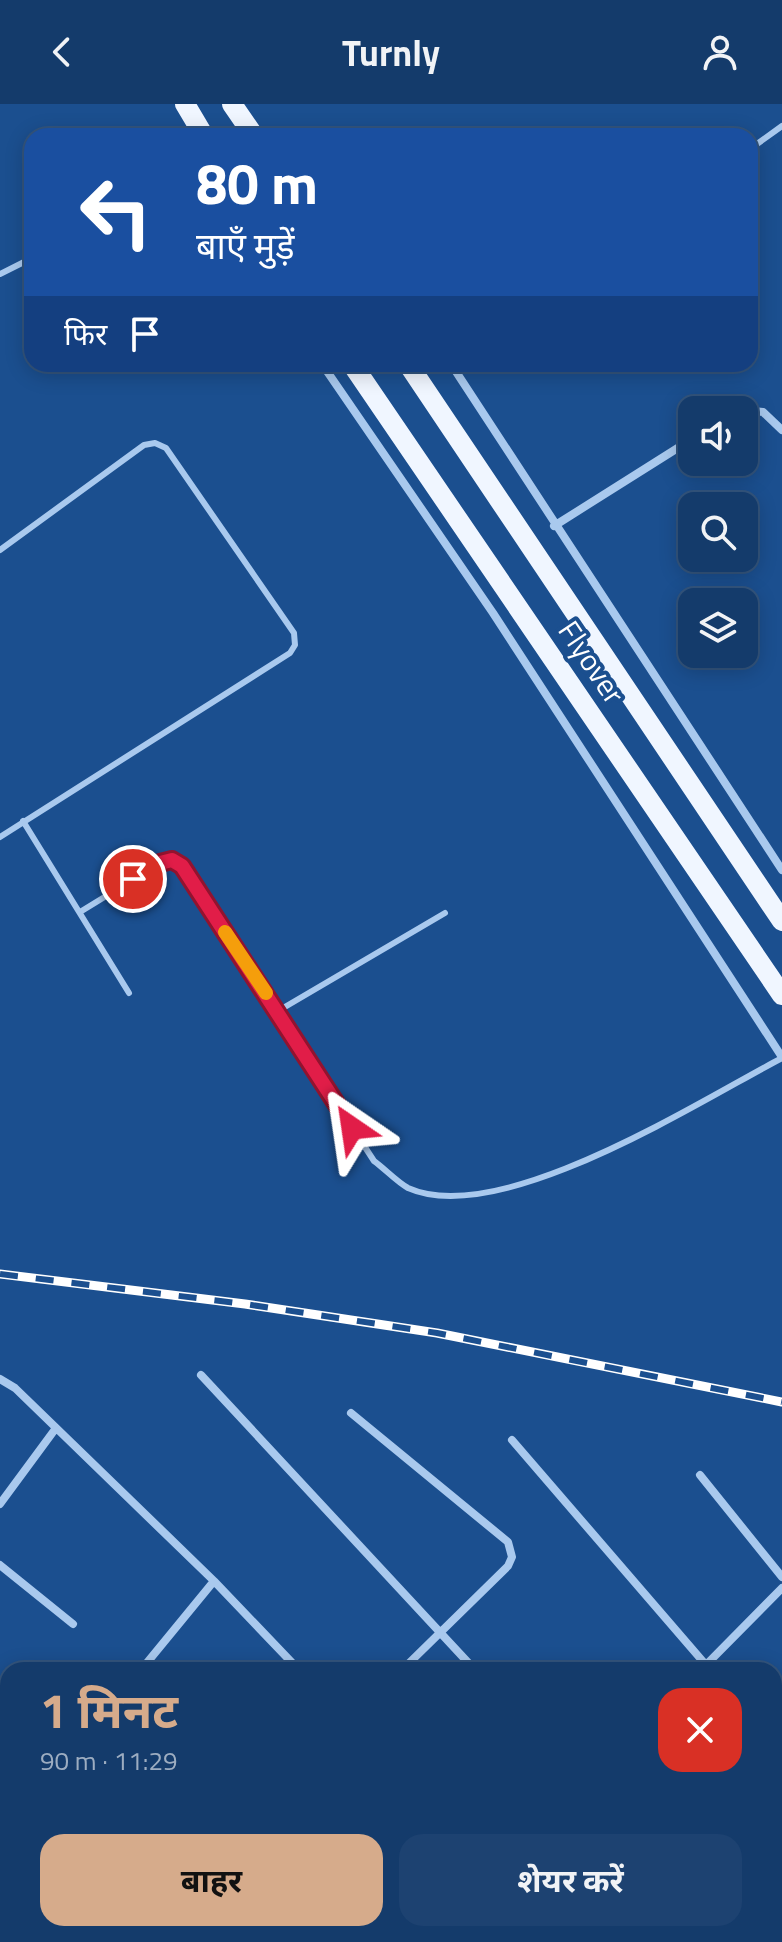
<!DOCTYPE html>
<html lang="hi">
<head>
<meta charset="utf-8">
<style>
  :root { --surface:#143b6b; --page:#1d4271; --text:#f1f3f6; --muted:#9dadc1; --line:#33557e; --accent:#d6ab8b }
  body { margin:0; font-family:"Titillium Web","Noto Sans Devanagari",sans-serif; background:var(--page); color:var(--text); height:100vh; display:flex; flex-direction:column; font-size:30px; white-space:nowrap }
  * { box-sizing:border-box; margin:0 }
  p { font-size:26px; color:var(--muted) }
  .icon { flex:none; width:44px; height:44px; fill:none; stroke:currentColor; stroke-width:2; stroke-linecap:round; stroke-linejoin:round }
  .map { position:relative; flex:1; overflow:hidden }
  .sheet { position:absolute; left:0px; top:1558px; width:782px; height:280px; display:flex; flex-direction:column; background:var(--surface); border-radius:24px 24px 0 0; box-shadow:0 4px 20px #0003,0 0 0 2px var(--line) }
  .sheet>* { flex:none }
  .banner { position:absolute; left:24px; top:24px; width:734px; height:244px; border-radius:24px; box-shadow:0 4px 20px #0003,0 0 0 2px var(--line); background:#1a4fa0; color:#fff; overflow:hidden }
  .tools { position:absolute; left:678px; top:292px; display:grid; gap:16px }
  .tools a { display:grid; place-items:center; width:80px; height:80px; border-radius:16px; background:var(--surface); box-shadow:0 4px 20px #0003,0 0 0 2px var(--line); font-size:40px }
  .pin { position:absolute; display:grid; place-items:center; width:68px; height:68px; color:#fff; margin:-34px; border:4px solid #fff; border-radius:50%; box-shadow:0 2px 8px #0007 }
  .me { position:absolute; width:88px; margin:-44px; rotate:328deg; stroke-linejoin:round; filter:drop-shadow(0 0 6px #0008) }
  .turn { display:flex; align-items:center; gap:28px; height:168px; padding:0 40px; font-size:36px }
  .turn .icon { width:104px; height:104px; stroke-width:2.5 }
  .turn b { display:block; font-size:56px; line-height:68px }
  .then { display:flex; align-items:center; height:76px; padding:0 40px; background:#0003; gap:16px; font-size:30px }
  .round { display:grid; place-items:center; flex:none; width:84px; height:84px; border-radius:24px; background:var(--page) }
  .overview { display:flex; align-items:center; justify-content:space-between; height:136px; padding:0 40px }
  h1 { font-size:48px; font-weight:700; line-height:60px; color:var(--accent) }
  .primary-button { display:flex; gap:16px; margin-top:auto; padding:16px 40px }
  .primary-button a { flex:1; height:92px; border-radius:24px; background:var(--accent); color:#111; font-size:32px; font-weight:700; line-height:92px; text-align:center }
  .primary-button a+a { background:var(--page); color:var(--text) }
  header { display:flex; justify-content:space-between; align-items:center; height:104px; padding:0 40px; background:var(--surface); font-size:36px; font-weight:700 }
  .map>svg:first-child { display:block }
</style>
</head>
<body>
<header><svg class="icon" aria-label="back" viewBox="0 0 24 24"><path d="M15 5l-7 7 7 7"/></svg>Turnly<svg class="icon" aria-label="person" viewBox="0 0 24 24"><circle cx="12" cy="8" r="4"/><path d="M4 21q1-7 8-7t8 7"/></svg></header>
<div class="map">
<svg width="782" height="1838" viewBox="0 0 782 1838">
  <rect width="100%" height="100%" fill="#1b4f8f"/>
  <g fill="none" stroke-linecap="round" stroke-linejoin="round">
    <!-- service -->
    <path stroke="#a9c9ee" stroke-width="6" d="M750 45 782 22
      M0 170 32 154
      M0 446 144 341 155 339 166 344 294 529 295 541 290 549 0 733
      M23 717 129 889
      M80 808 160 759 172 756 182 762 374 1057C385 1065 397 1078 408 1084 500 1125 698 998 782 954
      M278 907 445 809"/>
    <!-- minor -->
    <path stroke="#a9c9ee" stroke-width="8" d="M322 260 493 509 782 953
      M451 260 782 766
      M743 306 763 308 782 326
      M554 422 692 335
      M201 1271 475 1566
      M0 1275 15 1284 214 1477 299 1566
      M351 1309 508 1438 512 1453 508 1462 402 1566
      M512 1336 706 1561
      M700 1371 782 1473
      M0 1400 56 1324
      M0 1461 73 1520
      M141 1566 214 1477
      M701 1566 782 1484
      M0 1738 8 1728
      M0 1789 8 1794
      M774 1797 782 1788
      M63 1830 76 1838
      M277 1830 295 1838
      M564 1830 572 1838
      M729 1830 736 1838
      M739 1838 746 1830"/>
    <!-- primary -->
    <path stroke="#f0f6ff" stroke-width="20" d="M185 0 204 32
      M232 0 254 32
      M352 260 782 891
      M408 260 782 817"/>
    <!-- rail casing -->
    <g stroke="#fff" stroke-width="9">
      <path id="rail" d="M0 1170 245 1200 437 1229 782 1298"/>
    </g>
    <!-- rail -->
    <use href="#rail" stroke="#1b4f8f" stroke-width="6" stroke-dasharray="18" stroke-linecap="butt"/>
  </g>
  <g fill="none" stroke-linecap="round" stroke-linejoin="round">
    <!-- route casing -->
    <g stroke="#92132f" stroke-width="20">
      <path id="route" d="M133 775 160 759 172 756 182 762 352 1024"/>
    </g>
    <!-- route -->
    <use href="#route" stroke="#e11d48" stroke-width="14"/>
    <!-- slow -->
    <path stroke="#f59e0b" stroke-width="14" d="M225 828 266 889"/>
  </g>
  <g text-anchor="middle" dominant-baseline="central" stroke-width="8" stroke-linejoin="round" paint-order="stroke">
    <!-- street labels -->
    <g font-size="30" fill="#fff" stroke="#1b4f8f">
      <text transform="translate(592 558) rotate(56)">Flyover</text>
    </g>
  </g>
</svg>
<div class="tools">
<a><svg class="icon" aria-label="sound" viewBox="0 0 24 24"><path d="M4 9h4l5-4v14l-5-4H4zM17 9q2 3 0 6"/></svg></a>
<a><svg class="icon" aria-label="search" viewBox="0 0 24 24"><circle cx="10" cy="10" r="6"/><path d="M15 15l6 6"/></svg></a>
<a><svg class="icon" aria-label="layers" viewBox="0 0 24 24"><path d="M12 4l9 5-9 5-9-5zM3 14l9 5 9-5"/></svg></a>
</div>
<div class="pin" style="left:133px;top:775px;background:#d93025"><svg class="icon" aria-label="arrive" viewBox="0 0 24 24"><path d="M6 21V4h12l-3 4 3 4H6"/></svg></div>
<svg class="me" style="left:352px;top:1024px" viewBox="-20 -20 40 40"><path d="M0-17L14 15 0 8-14 15z" fill="#e11d48" stroke="#fff" stroke-width="4"/></svg>
<div class="banner">
<div class="turn"><svg class="icon" aria-label="left" viewBox="0 0 24 24"><path d="M17 20v-9H6M10 6l-5 5 5 5"/></svg><div><b>80 m</b>बाएँ मुड़ें</div></div>
<div class="then">फिर<svg class="icon" aria-label="arrive" viewBox="0 0 24 24"><path d="M6 21V4h12l-3 4 3 4H6"/></svg></div>
</div>
<section class="sheet">
<div class="overview"><div><h1>1 मिनट</h1><p>90 m · 11:29</p></div><a class="round" style="background:#d93025;color:#fff"><svg class="icon" aria-label="close" viewBox="0 0 24 24"><path d="M6 6l12 12M18 6L6 18"/></svg></a></div>
<div class="primary-button"><a>बाहर</a><a>शेयर करें</a></div>
</section>
</div>
</body>
</html>
